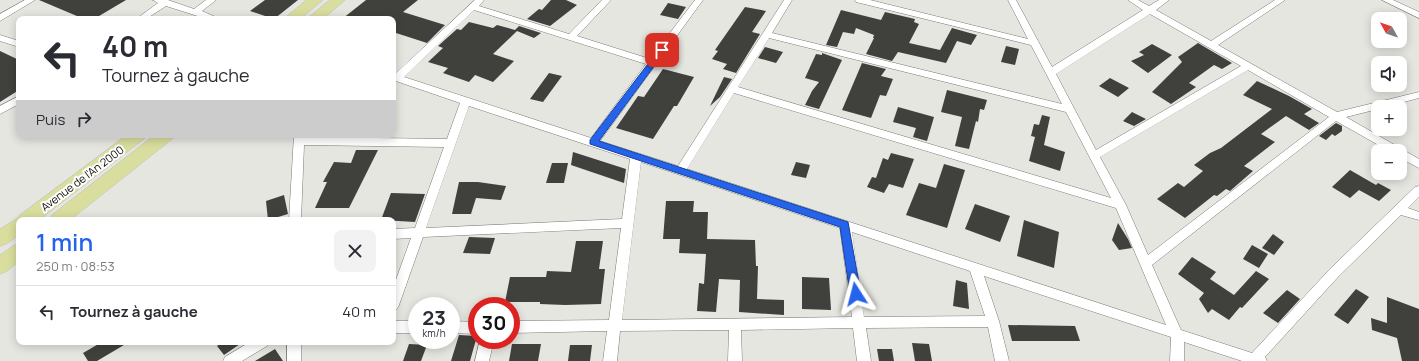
<!DOCTYPE html>
<html lang="fr">
<head>
<meta charset="utf-8">
<style>
  :root { --surface:#fff; --page:#f2f2f3; --text:#2b2b33; --muted:#7c7c81; --line:#e1e1e2; --accent:#2563eb }
  body { margin:0; font-family:Manrope,sans-serif; background:var(--page); color:var(--text); height:100vh; display:flex; flex-direction:column; font-size:15px; white-space:nowrap }
  * { box-sizing:border-box; margin:0 }
  p { font-size:13px; color:var(--muted) }
  .icon { flex:none; width:22px; height:22px; fill:none; stroke:currentColor; stroke-width:2; stroke-linecap:round; stroke-linejoin:round }
  .map { position:relative; flex:1; overflow:hidden }
  .sheet { position:absolute; left:16px; top:217px; width:380px; height:128px; display:flex; flex-direction:column; background:var(--surface); border-radius:8px; box-shadow:0 2px 10px #0003 }
  .sheet>* { flex:none }
  .top-card { position:absolute; left:16px; top:16px; width:380px; height:122px; border-radius:8px; box-shadow:0 2px 10px #0003; background:#fff; color:var(--text); overflow:hidden }
  .needle { width:26px; rotate:310deg }
  .buttons { position:absolute; left:1371px; top:12px; display:grid; gap:8px }
  .buttons a { display:grid; place-items:center; width:36px; height:36px; border-radius:8px; background:var(--surface); box-shadow:0 2px 10px #0003; font-size:20px }
  .speed { position:absolute; left:408px; top:297px; display:flex; gap:8px; font-size:20px; font-weight:700; text-align:center }
  .speed>* { display:grid; place-content:center; width:52px; height:52px; border-radius:50%; background:var(--surface); box-shadow:0 2px 10px #0003; line-height:1 }
  .speed small { font-size:10px; font-weight:400 }
  .speed .limit { border:6px solid #d22; background:#fff; color:#111 }
  .pin { position:absolute; display:grid; place-items:center; width:34px; height:34px; color:#fff; margin:-17px; border-radius:8px; box-shadow:0 2px 6px #0006 }
  .me { position:absolute; width:44px; margin:-22px; rotate:351deg; stroke-linejoin:round; filter:drop-shadow(0 0 3px #0008) }
  .turn { display:flex; align-items:center; gap:14px; height:84px; padding:0 20px; font-size:18px }
  .turn .icon { width:52px; height:52px; stroke-width:2.5 }
  .turn b { display:block; font-size:28px; line-height:34px }
  .then { display:flex; align-items:center; height:38px; padding:0 20px; background:#0003; gap:8px; font-size:15px }
  .round { display:grid; place-items:center; flex:none; width:42px; height:42px; border-radius:8px; background:var(--page) }
  .overview { display:flex; align-items:center; justify-content:space-between; height:68px; padding:0 20px }
  h1 { font-size:24px; font-weight:600; line-height:30px; color:var(--accent) }
  ul { padding:0; list-style:none }
  li { display:flex; align-items:center; gap:12px; height:52px; padding:0 20px; border-top:1px solid var(--line) }
  li div { flex:1 }
  li b { display:block; font-size:15px }
  li em { font-style:normal }
  .map>svg:first-child { display:block }
</style>
</head>
<body>
<div class="map">
<svg width="1419" height="361" viewBox="0 0 1419 361">
  <rect width="100%" height="100%" fill="#e5e6e0"/>
  <!-- building -->
  <path fill="#40413c" d="M39 0H126L94 19H84Z
    M265 0H298L274 19 250 11Z
    M366 0H418L403 12 445 25 427 43 393 32V19H342Z
    M551 0H566L577 5 550 26 527 19 539 9 542 10Z
    M668 3 686 7 678 19 660 15Z
    M745 7 766 11 752 32 760 34 736 73 723 69 727 64 712 59 718 51 715 50Z
    M841 10 881 20 885 12 915 19 914 22 919 24 909 43 940 50 952 28 977 35 971 45 957 41 946 63 898 52 892 61 866 54 874 38H873L874 35 856 28 854 34 843 32 837 47 826 45Z
    M469 22 493 28 497 25 515 30 519 26 541 33 534 38 517 31 493 54 514 61 493 82 475 75 469 82 443 73 448 68 428 62 443 48 438 46 457 29 461 30Z
    M1198 43 1232 63 1222 69 1214 65 1189 83 1196 87 1171 104 1152 92 1182 62 1178 57Z
    M1152 44 1172 55 1148 73 1131 61 1144 55 1139 52Z
    M1006 46 1019 49 1015 65 1001 62Z
    M765 47 783 52 776 63 758 58Z
    M0 51 19 60V90L0 102Z
    M822 53 842 60 819 109 805 105 812 91 819 82 805 78 816 54 822 55Z
    M862 63 886 69 881 76 893 79 886 96 880 95 871 118 842 110Z
    M663 69 694 77 677 106H674L653 139 616 128 638 96 644 97Z
    M549 73 562 76 543 102 530 99Z
    M724 77 732 79 720 97 710 106Z
    M1110 78 1129 88 1118 97 1099 86Z
    M1257 81 1289 96 1312 109 1304 114 1319 123 1309 130 1286 116 1261 134 1275 142 1244 166 1253 171 1230 191 1226 189 1217 196 1214 195 1185 218 1157 199 1178 183 1184 187 1203 171 1194 165 1210 153 1221 148 1272 109 1243 95Z
    M947 90 987 100 984 110 980 109 978 122 976 121 969 149 955 146 962 117 941 112Z
    M898 107 934 117 927 141 913 137 916 128 893 122Z
    M1132 112 1146 119 1134 126 1123 121Z
    M1042 115 1050 117 1044 145 1065 152 1060 171 1029 161 1035 137 1031 136 1034 124 1039 125Z
    M1336 123 1342 126V131L1335 136 1332 134 1326 140 1319 136Z
    M356 150H378L349 208H315L327 182H323L334 162 351 163Z
    M573 152 626 169 624 183 571 165Z
    M891 153 914 159 903 188 889 184 884 193 867 187 872 177 876 178 883 158 888 160Z
    M796 162 810 165 806 178 791 175Z
    M552 163H568L564 183H546Z
    M944 164 965 170 947 228 906 215 919 183 936 188Z
    M1350 170 1376 185 1378 183 1391 190 1379 201 1359 190 1350 198 1332 187Z
    M459 182H478L506 186 501 200 476 198 471 214H452Z
    M391 193 425 194 415 222 381 220Z
    M284 195 288 214 268 220 266 201Z
    M666 201H694L693 212H708L707 239 755 240 756 266H758L757 299 784 300V315L739 312 740 280 719 279 716 312 697 311 699 283 704 284 706 254 679 253 680 239H663Z
    M975 204 1010 216 1000 242 965 229Z
    M1024 220 1059 232 1054 268 1017 256Z
    M1118 223 1128 239 1132 248 1119 250 1112 240Z
    M1273 234 1284 242 1274 255 1262 248Z
    M469 237 495 238 490 254 463 253Z
    M576 241H603L599 269H605L601 304 565 305 540 304V302H505L510 277H546L547 271 571 272Z
    M1252 245 1268 254 1259 268 1243 259Z
    M1192 257 1216 272 1210 279 1234 295 1256 271 1269 279 1242 308 1240 307 1229 320 1212 309 1208 313 1199 299 1204 293 1178 274Z
    M802 277 829 278 831 310 802 309Z
    M956 280 967 283 969 309 953 306Z
    M1356 289 1369 297 1348 324 1334 315Z
    M1287 290 1300 299 1278 323 1263 313Z
    M1387 297 1419 309V361H1402L1397 338 1372 330 1371 318 1387 323Z
    M1008 325 1075 326 1080 341H1012Z
    M459 335 477 336 470 361H451Z
    M102 342H129L97 361H88L83 353Z
    M224 342H243L224 355 217 346Z
    M912 343 929 344 932 361H915Z
    M409 344 427 345 421 361H403Z
    M512 344H541L538 361H509Z
    M570 345H592L590 361H568Z
    M275 349 283 361H255Z
    M877 349H892L894 361H879Z"/>
  <g fill="none" stroke-linecap="round" stroke-linejoin="round">
    <!-- street casing -->
    <g stroke="#7b7c76" stroke-width="1">
      <path id="street" d="M25 0H35L0 21V14Z
        M153 0H168L194 9 206 0H216L202 11 220 19H207L166 6 146 19H136L158 3Z
        M475 0H484L479 6 569 34 602 0H611L577 36 650 59 695 0H703L600 141 678 166 784 0H792L772 33 1062 104 1031 45 856 2 855 0H870L1028 39 1008 0H1016L1052 67 1143 10 1128 0H1138L1149 6 1159 0H1169L1156 10 1211 41 1275 0H1285L1218 45 1337 112 1419 92V98L1385 107H1378V109L1346 117 1419 159V168L1400 158V151H1389L1336 121 1152 265 1181 330 1252 353 1330 269 1415 187 1419 186V197L1408 208 1419 212V220L1401 215 1338 277 1265 357 1267 361H1242L1184 342V361H1170L1171 337 984 276 999 321 1009 361H995L988 327 866 328 871 361H857L853 328 741 330 742 361H728L729 330 620 331 617 361H603L607 331 511 333V321L609 320 621 228 423 237 399 305 397 309 393 310V288L411 238 393 239V229L415 228 444 147 304 145 301 220H289L294 135H304V137L447 139 460 103 393 80V74H395ZM474 10 646 64 591 138 404 77ZM1150 14 1241 66 1096 150 1056 74ZM769 38 1066 112 1111 198 738 87ZM1248 70 1329 117 1148 255 1126 205 1100 157ZM734 93 1116 208 1166 325 687 169ZM469 106 630 159 622 219 426 228ZM641 162 840 228 852 317 622 320ZM852 232 970 271 985 316 864 317Z
        M1382 0H1393L1419 12V18Z
        M0 35 19 41V47L0 41Z
        M19 96V104L0 114V106Z
        M393 321H417V333H393Z
        M451 321 477 322V334L451 333Z
        M480 340H494L489 361H475Z
        M250 342H269L267 346 242 361H223L225 357Z
        M287 342H301V361H287Z"/>
    </g>
    <!-- primary casing -->
    <g stroke="#c1c1c0" stroke-width="1">
      <path id="primary" d="M307 0H323L300 19H284Z
        M330 0H345L323 19H307Z
        M127 135H146L144 139 39 220H19V235L6 244 0 246V229L18 218 20 215Z
        M155 135H174L172 139 70 220H49L52 215Z
        M19 244V261L7 271 0 274V255L13 246Z"/>
    </g>
    <!-- street -->
    <use href="#street" fill="#fff" fill-rule="evenodd"/>
    <!-- primary -->
    <use href="#primary" fill="#d9dd9d" fill-rule="evenodd"/>
  </g>
  <!-- route -->
  <path fill="#2563eb" stroke="#184099" d="M660 48 666 50 599 141 848 222 861 294 859 298 856 299 850 294 840 227 590 144V140Z"/>
  <g text-anchor="middle" dominant-baseline="central" stroke-width="4" stroke-linejoin="round" paint-order="stroke">
    <!-- street labels -->
    <g font-size="11" fill="#0f0f0d" stroke="#fffffe">
      <text transform="translate(82 178) rotate(-37)">Avenue de l'An 2000</text>
    </g>
  </g>
</svg>
<div class="buttons">
<a><svg class="needle" viewBox="-14 -14 28 28"><path d="M0-13l5 13h-10z" fill="#e53935"/><path d="M0 13l5-13h-10z" fill="#7c7c81"/></svg></a>
<a><svg class="icon" aria-label="sound" viewBox="0 0 24 24"><path d="M4 9h4l5-4v14l-5-4H4zM17 9q2 3 0 6"/></svg></a>
<a>+</a>
<a>−</a>
</div>
<div class="speed"><div>23<small>km/h</small></div><div class="limit">30</div></div>
<div class="pin" style="left:662px;top:50px;background:#d93025"><svg class="icon" aria-label="arrive" viewBox="0 0 24 24"><path d="M6 21V4h12l-3 4 3 4H6"/></svg></div>
<svg class="me" style="left:856px;top:294px" viewBox="-20 -20 40 40"><path d="M0-17L14 15 0 8-14 15z" fill="#2563eb" stroke="#fff" stroke-width="4"/></svg>
<div class="top-card">
<div class="turn"><svg class="icon" aria-label="left" viewBox="0 0 24 24"><path d="M17 20v-9H6M10 6l-5 5 5 5"/></svg><div><b>40 m</b>Tournez à gauche</div></div>
<div class="then">Puis<svg class="icon" aria-label="right" viewBox="0 0 24 24"><path d="M7 20v-9h11M14 6l5 5-5 5"/></svg></div>
</div>
<section class="sheet">
<div class="overview"><div><h1>1 min</h1><p>250 m · 08:53</p></div><a class="round"><svg class="icon" aria-label="close" viewBox="0 0 24 24"><path d="M6 6l12 12M18 6L6 18"/></svg></a></div>
<ul>
<li><svg class="icon" aria-label="left" viewBox="0 0 24 24"><path d="M17 20v-9H6M10 6l-5 5 5 5"/></svg><div><b>Tournez à gauche</b></div><em>40 m</em></li>
</ul>
</section>
</div>
</body>
</html>
